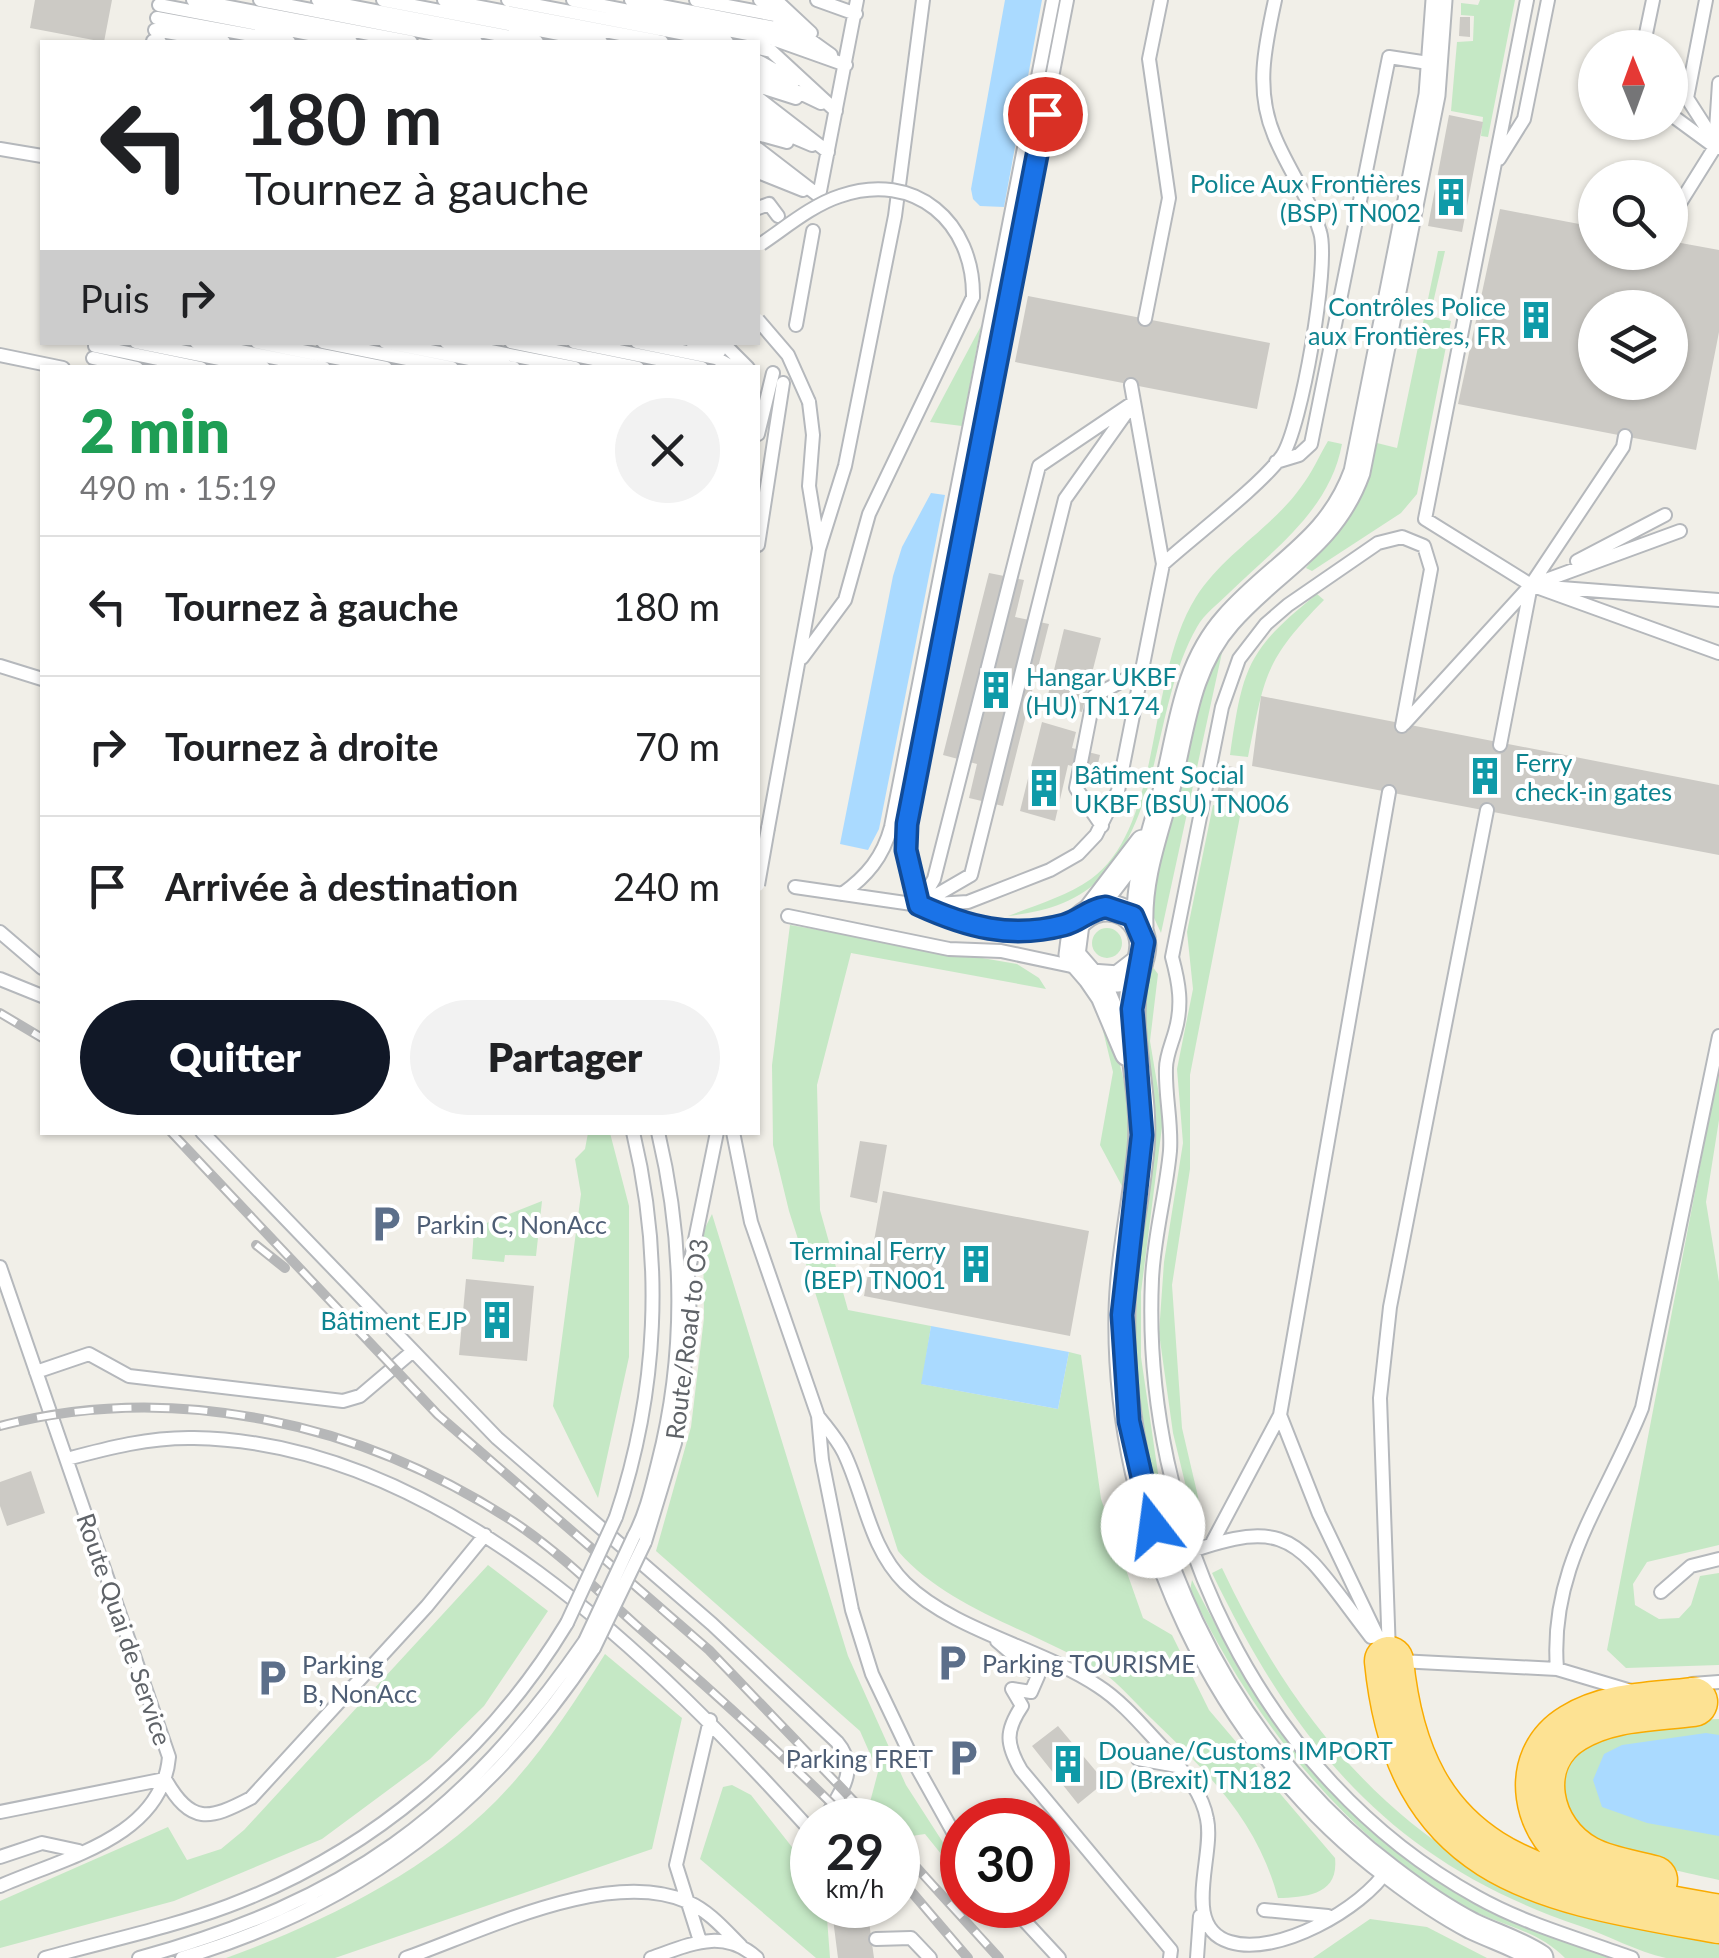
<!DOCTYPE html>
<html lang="fr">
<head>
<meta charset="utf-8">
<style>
  :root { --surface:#fff; --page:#f2f2f2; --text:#202124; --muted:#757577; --line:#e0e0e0; --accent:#111827 }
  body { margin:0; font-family:Lato,sans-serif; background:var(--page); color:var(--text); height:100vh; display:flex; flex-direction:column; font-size:38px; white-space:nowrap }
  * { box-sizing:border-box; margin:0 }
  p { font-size:32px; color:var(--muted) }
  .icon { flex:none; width:55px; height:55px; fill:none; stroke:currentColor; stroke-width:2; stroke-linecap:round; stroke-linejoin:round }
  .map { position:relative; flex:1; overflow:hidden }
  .sheet { position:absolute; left:40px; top:365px; width:720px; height:770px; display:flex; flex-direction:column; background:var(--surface); border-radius:0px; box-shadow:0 2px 8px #0004 }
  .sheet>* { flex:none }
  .hud { position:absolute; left:40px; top:40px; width:720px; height:305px; border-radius:0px; box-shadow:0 2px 8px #0004; background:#fff; color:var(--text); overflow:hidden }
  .needle { width:65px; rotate:359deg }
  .fabs { position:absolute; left:1578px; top:30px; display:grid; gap:20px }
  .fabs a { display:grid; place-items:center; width:110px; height:110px; border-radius:50%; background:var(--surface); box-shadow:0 2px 8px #0004; font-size:50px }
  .speed { position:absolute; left:790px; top:1798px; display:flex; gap:20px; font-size:50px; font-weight:700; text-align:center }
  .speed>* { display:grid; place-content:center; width:130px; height:130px; border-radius:50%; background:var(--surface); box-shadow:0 2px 8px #0004; line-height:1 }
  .speed small { font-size:25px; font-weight:400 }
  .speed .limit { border:15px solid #d22; background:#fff; color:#111 }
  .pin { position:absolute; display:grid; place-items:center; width:85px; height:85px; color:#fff; margin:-42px; border:5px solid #fff; border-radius:50%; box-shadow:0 2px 10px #0007 }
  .me { position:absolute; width:110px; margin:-55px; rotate:345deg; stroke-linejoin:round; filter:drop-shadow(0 0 8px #0008) }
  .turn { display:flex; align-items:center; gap:35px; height:210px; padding:0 40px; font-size:45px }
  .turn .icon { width:130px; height:130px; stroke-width:2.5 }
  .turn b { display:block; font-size:70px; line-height:85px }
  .then { display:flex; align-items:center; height:95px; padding:0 40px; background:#0003; gap:20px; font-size:38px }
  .round { display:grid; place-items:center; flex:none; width:105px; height:105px; border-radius:52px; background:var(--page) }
  .overview { display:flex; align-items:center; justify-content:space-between; height:170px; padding:0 40px }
  h1 { font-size:60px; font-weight:800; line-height:75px; color:#1e9e55 }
  .button { display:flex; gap:20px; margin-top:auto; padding:20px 40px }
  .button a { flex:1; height:115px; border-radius:60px; background:var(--accent); color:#fff; font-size:40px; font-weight:800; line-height:115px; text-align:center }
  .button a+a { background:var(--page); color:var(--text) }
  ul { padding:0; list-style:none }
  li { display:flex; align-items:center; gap:30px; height:140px; padding:0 40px; border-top:2px solid var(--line) }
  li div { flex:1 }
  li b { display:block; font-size:38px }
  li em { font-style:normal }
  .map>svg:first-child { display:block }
</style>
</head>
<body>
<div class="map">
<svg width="1719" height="1958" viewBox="0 0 1719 1958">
  <rect width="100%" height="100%" fill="#f1efe8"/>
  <!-- green -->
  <path fill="#c5e8c5" d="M1480 0H1515L1488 137 1481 136 1483 117 1451 111 1457 42 1473 41 1474 16 1461 15V3L1478 5Z
    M1438 251H1445L1430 316 1451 321 1417 494 1401 513 1312 571 1306 568C1342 524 1363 498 1377 443L1397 448Z
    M981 326 962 426 930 422Z
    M1328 441 1342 444C1330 510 1274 549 1229 593 1218 604 1204 614 1197 627 1153 704 1164 807 1103 875 1079 903 1042 912 1008 916 1036 905 1067 896 1091 879 1164 826 1146 676 1196 597 1224 553 1272 528 1301 487 1312 473 1319 456 1328 441Z
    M1317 594 1324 600C1264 661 1265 675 1248 757L1230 755C1243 667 1247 650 1317 594Z
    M1223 648 1161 933 1149 907 1203 680Z
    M1213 805 1241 811 1190 1075V1169L1172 1285 1182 1428 1199 1501 1200 1513 1193 1516 1173 1433 1159 1333 1164 1262 1183 1143 1177 1069 1193 989 1187 932Z
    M790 925 1017 964 1039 978 1046 989 851 953 817 1085 820 1210 848 1310 931 1326 922 1384 1058 1409 1069 1352 1081 1355 1101 1499 1143 1618 1172 1635 1209 1710 1335 1858C1339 1895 1306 1897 1278 1898 1257 1820 1209 1774 1152 1719 1136 1704 1120 1684 1102 1672 1036 1630 950 1611 898 1551L789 1211 773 1145 772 1065Z
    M1092 943a15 15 0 1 1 30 0a15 15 0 1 1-30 0Z
    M1152 966 1158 974 1150 1041 1163 1119 1141 1292V1357L1159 1480 1170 1526 1151 1473 1134 1361 1141 1224 1156 1115 1143 1045 1145 991Z
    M1099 1014 1104 1015C1125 1073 1139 1127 1123 1188L1100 1145 1113 1072Z
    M1719 1067V1120L1706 1202 1719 1282V1545L1647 1562 1633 1584 1635 1605 1659 1619 1679 1618 1691 1605 1700 1576 1719 1573V1665L1626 1668 1607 1650Z
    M588 1133H610L629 1206V1357L598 1498 553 1406 581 1194 575 1159 585 1149Z
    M542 1201 536 1256 505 1255 504 1262 472 1259 474 1228Z
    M712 1214 848 1656 906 1785 962 1872V1880L925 1834 905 1837 898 1830V1820H886L869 1806 878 1772 860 1731 656 1551 691 1427 704 1318 703 1232Z
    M488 1565 548 1611 484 1706 430 1759 322 1839 174 1901 0 1948V1901L168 1827 187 1860 221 1849 244 1830Z
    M1222 1568C1278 1687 1353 1791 1466 1862 1483 1873 1500 1887 1519 1893 1583 1917 1652 1927 1719 1940V1958C1702 1958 1682 1958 1666 1958 1637 1952 1608 1935 1580 1926 1391 1862 1297 1748 1212 1573Z
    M1192 1580C1258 1712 1350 1834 1481 1907 1520 1929 1568 1942 1609 1958H1565C1535 1927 1494 1925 1458 1903 1337 1829 1251 1716 1190 1590Z
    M605 1654 682 1718 652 1849 335 1958H226C318 1925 426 1872 496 1801 539 1757 573 1705 605 1654Z
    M1719 1719V1880C1654 1865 1585 1857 1556 1789 1565 1773 1573 1756 1588 1744 1615 1720 1684 1721 1719 1719Z
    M732 1785 751 1795 803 1861 812 1877V1905H826L830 1958H816L700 1859 723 1787Z
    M1370 1919 1427 1927 1487 1958H1313Z"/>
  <!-- water -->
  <path fill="#aadaff" d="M1005 0H1042L1004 207 980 206 973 199 971 189Z
    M931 493 945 495 879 829 868 850 840 844 893 576 902 547Z
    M931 1326 1069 1352 1058 1409 921 1384Z
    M1706 1733 1719 1735V1836L1647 1823 1602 1807 1593 1780 1604 1754 1622 1745Z"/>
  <!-- building -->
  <path fill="#cccac5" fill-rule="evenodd" d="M35 0H112L104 42 30 28Z
    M1460 17H1470V37L1459 36Z
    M1449 115 1483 122 1462 232 1428 226Z
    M1500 209 1595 227V252H1670V241L1719 250V332L1696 450 1458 404ZM1595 308H1670V382H1595Z
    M1028 296 1270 343 1257 409 1015 362Z
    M989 573 1024 580 1015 617 1049 624 1003 806 969 798 977 764 943 755Z
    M1064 629 1101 638 1082 712 1046 703Z
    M1261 696 1719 785V855L1252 766Z
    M1042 722 1076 732 1072 748 1100 755 1096 772 1068 765 1055 821 1020 811Z
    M1223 765 1238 768 1229 808 1215 805Z
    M860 1141 887 1145 877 1203 850 1197Z
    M883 1191 1089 1231 1070 1336 864 1296Z
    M466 1279 534 1286 527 1361 459 1355Z
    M31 1471 45 1513 7 1526 0 1506V1482Z
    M1058 1726 1105 1782 1078 1804 1032 1746Z
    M867 1907 874 1958H838L832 1911Z"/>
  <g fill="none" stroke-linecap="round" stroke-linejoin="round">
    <!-- lane casing -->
    <g stroke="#b5b8bc" stroke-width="16">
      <path id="lane" d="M193 0 411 42
        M260 0 476 42
        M318 0 537 42
        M383 0 601 42
        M444 0 662 42
        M508 0 727 42
        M573 0 773 39 846 65
        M631 0 775 28 804 43
        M696 0 775 15 831 55
        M760 0 780 4 811 33
        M817 0 856 14
        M1527 0 1425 519 1531 585 1719 653
        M1706 0 1687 98 1719 148
        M159 5 351 42
        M157 18 289 42
        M155 30 224 42
        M153 41 160 42
        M758 48 771 51 836 111
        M1643 48 1653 0
        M758 61 794 81
        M758 73 821 103
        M758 86 796 98
        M758 98 828 152
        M758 110 783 125
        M1670 114 1715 147 1670 219
        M758 122 812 145
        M758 134 787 142
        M1715 145 1719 83
        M0 149 42 156
        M758 149 819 196
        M1499 159 1524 119 1548 0
        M758 161 778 173
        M758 172 803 190
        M819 196 857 0
        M758 208 769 204 778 216
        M1145 319 1169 198 1149 59 1161 0
        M796 325 813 231
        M136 342 264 368
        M196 342 324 368
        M257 342 386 368
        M323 342 452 368
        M385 342 514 368
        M446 342 575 368
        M511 342 638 368
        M574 342 702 368
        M637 342 716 358 734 368
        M692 342 719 352
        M713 342 728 348 748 368
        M95 346 201 368
        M0 355 63 368
        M93 358 137 368
        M809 402 813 435 809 486 819 547
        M758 434 773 373
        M1276 462 1299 455 1311 444 1389 57 1435 64
        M758 545 783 383
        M1577 561 1665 515
        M1163 564C1195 535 1259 487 1282 456 1301 429 1330 263 1320 232 1310 198 1287 168 1274 135 1255 90 1265 46 1275 0
        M1538 583 1680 531
        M1548 587 1719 600
        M802 658 845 600 869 514 973 297
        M0 666 42 679
        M1404 724 1531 585 1623 447 1625 436
        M1402 726 1431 569 1424 546 1402 537 1378 543 1288 605 1266 624 1239 659 1222 707 1172 957C1179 983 1183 1005 1175 1032 1172 1043 1166 1056 1166 1068 1165 1096 1172 1123 1170 1151 1166 1194 1154 1236 1152 1279 1141 1521 1258 1776 1477 1897 1525 1924 1580 1939 1632 1958
        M1500 745 1531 585
        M1102 826 1076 788 1094 696 1143 670
        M768 828 819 549 845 466 895 216 923 0
        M795 887 919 905 968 902 1050 870 1078 854 1096 835 1118 791 1163 564 1131 385
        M842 894C867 876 883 857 891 827L1053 0
        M921 904 971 875 1065 499 1129 409
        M919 905 906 851 907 824 1067 0
        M919 905 934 879 1039 466 1134 402
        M926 908C978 932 1019 938 1076 922
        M788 916 949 949 1001 951 1076 967
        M0 932 42 968
        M0 979 42 996
        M202 1132 497 1438 712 1624 837 1742C861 1770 839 1794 824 1820
        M733 1132 751 1222 818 1416 822 1460 852 1610 872 1674 914 1762 962 1848
        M0 1267 169 1757C162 1838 63 1858 0 1886
        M36 1372 89 1354 129 1376 343 1401 360 1396 413 1351
        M818 1416C827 1428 838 1440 844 1453 865 1497 869 1547 905 1583 954 1631 1041 1648 1098 1686 1123 1702 1144 1728 1164 1749 1182 1770 1202 1791 1207 1819 1215 1856 1180 1927 1230 1942 1277 1957 1363 1908 1387 1870
        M67 1459C108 1448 150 1437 194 1438 442 1442 657 1661 812 1832
        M616 1517C658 1392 664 1261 633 1132
        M634 1536C646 1514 652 1487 658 1463 686 1354 684 1242 658 1132
        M1213 1541 1280 1415
        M645 1542 675 1443 690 1320 688 1274 717 1132
        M1165 1561C1293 1511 1294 1537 1371 1637
        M1661 1592 1691 1566 1719 1559
        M997 1641 1038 1676 1031 1692 1012 1689
        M1389 1653 1380 1398 1390 1307 1487 810
        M1386 1654 1319 1514 1280 1415 1389 792
        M1399 1661 1557 1669 1631 1691
        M1557 1669C1549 1566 1606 1499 1642 1408L1719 1036
        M1692 1684 1719 1682
        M1012 1689 1022 1706C1005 1731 1006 1744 1021 1770L1171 1950 1170 1958
        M1138 1759 1177 1766
        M0 1812 165 1779C191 1825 209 1820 251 1798L427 1606 485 1535
        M0 1857 42 1843 79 1851
        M848 1905 849 1910
        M1010 1905 1059 1958
        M1264 1910 1328 1916
        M876 1939 911 1938 930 1958
        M700 1941 676 1865 710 1720
        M45 1958C106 1941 169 1928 228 1906 370 1853 489 1752 567 1623
        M139 1958C346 1901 463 1817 585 1641
        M182 1958C362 1905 491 1804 594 1648
        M406 1958C483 1931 609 1867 688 1902 709 1911 725 1930 741 1946
        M651 1958C689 1945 722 1927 757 1958
        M1197 1958 1200 1916"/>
    </g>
    <!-- street casing -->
    <g stroke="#b5b8bc" stroke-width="29">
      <path id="street" d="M1091 911 1143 843
        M1140 926C1138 875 1156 832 1168 784 1182 726 1187 666 1228 620 1275 566 1331 544 1357 472L1432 95 1439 0
        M1140 962 1118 979 1091 977 1072 955 1076 924C1106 888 1155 918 1140 961 1119 1022 1147 1086 1141 1148 1136 1204 1123 1257 1122 1313 1118 1524 1220 1745 1390 1872 1416 1892 1443 1911 1472 1926 1495 1937 1519 1944 1540 1958
        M1091 977 1104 996 1128 1053"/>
    </g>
    <!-- highway casing -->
    <g stroke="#f9ab00" stroke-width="51">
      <path id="highway" d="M1389 1661C1410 1872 1545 1888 1719 1919
        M1653 1880C1631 1874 1606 1871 1586 1860 1536 1834 1520 1760 1573 1728 1608 1706 1653 1707 1693 1702"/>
    </g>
    <!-- lane -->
    <use href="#lane" stroke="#fff" stroke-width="12"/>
    <!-- street -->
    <use href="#street" stroke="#fff" stroke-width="25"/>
    <!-- highway -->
    <use href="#highway" stroke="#fde293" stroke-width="48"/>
    <!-- rail casing -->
    <g stroke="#b6b7b8" stroke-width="10">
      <path id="rail" d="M0 1013 42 1038
        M171 1132 438 1415 709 1650 872 1820
        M256 1245 285 1268
        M0 1426C176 1380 364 1424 514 1522 558 1551 597 1590 636 1625 709 1688 780 1752 848 1820
        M898 1847 999 1958
        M898 1876 968 1958"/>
    </g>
    <!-- rail -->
    <use href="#rail" stroke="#fff" stroke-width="6" stroke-dasharray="19" stroke-linecap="butt"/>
    <!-- lane-bridge casing -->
    <g stroke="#b5b8bc" stroke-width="16" stroke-linecap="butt">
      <path id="lane-bridge" d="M761 244C785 228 812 205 840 196 915 170 974 222 973 297
        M758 320 788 355 809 402
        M758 885 768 828
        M567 1623 616 1517
        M585 1641 634 1536
        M594 1648 645 1542"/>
    </g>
    <!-- lane-bridge -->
    <use href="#lane-bridge" stroke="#fff" stroke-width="12"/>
  </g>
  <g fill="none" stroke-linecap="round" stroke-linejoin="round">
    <!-- route casing -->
    <g stroke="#114b97" stroke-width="25">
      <path id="route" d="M1045 114 907 824 906 850 919 905C967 927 1011 939 1064 925 1080 921 1089 909 1106 907L1133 916 1144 942 1132 1009 1142 1135 1122 1315 1129 1421 1153 1526"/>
    </g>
    <!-- route -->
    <use href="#route" stroke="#1a73e8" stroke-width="18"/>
  </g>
  <!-- icons -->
  <defs>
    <g id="building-bare" transform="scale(3)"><path d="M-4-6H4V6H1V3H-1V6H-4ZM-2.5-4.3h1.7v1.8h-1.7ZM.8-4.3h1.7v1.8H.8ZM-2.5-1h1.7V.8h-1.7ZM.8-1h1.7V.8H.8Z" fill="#0f9aa8" stroke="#fff" stroke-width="2.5" paint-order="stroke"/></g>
    <g id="parking-bare" transform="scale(3)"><path d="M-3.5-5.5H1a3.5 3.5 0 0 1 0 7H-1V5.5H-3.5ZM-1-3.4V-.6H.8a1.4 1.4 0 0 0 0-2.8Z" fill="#5c6f8a" stroke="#fff" stroke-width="2.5" paint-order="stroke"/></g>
  </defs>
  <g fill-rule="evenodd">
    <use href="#building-bare" x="1451" y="197"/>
    <use href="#building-bare" x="1536" y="320"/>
    <use href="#building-bare" x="996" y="690"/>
    <use href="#building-bare" x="1485" y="776"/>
    <use href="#building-bare" x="1044" y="788"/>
    <use href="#parking-bare" x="386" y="1224"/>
    <use href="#building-bare" x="976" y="1264"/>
    <use href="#building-bare" x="497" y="1320"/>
    <use href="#parking-bare" x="952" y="1663"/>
    <use href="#parking-bare" x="272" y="1678"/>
    <use href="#parking-bare" x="963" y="1758"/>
    <use href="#building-bare" x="1068" y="1764"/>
  </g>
  <g text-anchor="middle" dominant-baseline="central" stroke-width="8" stroke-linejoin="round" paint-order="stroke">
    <!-- culture labels -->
    <g font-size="25" fill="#0d838f" stroke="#fff" text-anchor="end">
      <text x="1421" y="183">Police Aux Frontières<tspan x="1421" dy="29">(BSP) TN002</tspan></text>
      <text x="1506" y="306">Contrôles Police<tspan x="1506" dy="29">aux Frontières, FR</tspan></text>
      <text x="1026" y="676" text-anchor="start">Hangar UKBF<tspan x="1026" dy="29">(HU) TN174</tspan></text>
      <text x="1515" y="762" text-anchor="start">Ferry<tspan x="1515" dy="29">check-in gates</tspan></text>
      <text x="1074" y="774" text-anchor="start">Bâtiment Social<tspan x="1074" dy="29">UKBF (BSU) TN006</tspan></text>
      <text x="946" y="1250">Terminal Ferry<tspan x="946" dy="29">(BEP) TN001</tspan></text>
      <text x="467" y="1320">Bâtiment EJP</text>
      <text x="1098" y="1750" text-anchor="start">Douane/Customs IMPORT<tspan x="1098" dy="29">ID (Brexit) TN182</tspan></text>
    </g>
    <!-- service labels -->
    <g font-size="25" fill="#4e5e75" stroke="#fff" text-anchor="start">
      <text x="416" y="1224">Parkin C, NonAcc</text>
      <text x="982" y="1663">Parking TOURISME</text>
      <text x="302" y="1664">Parking<tspan x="302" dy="29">B, NonAcc</tspan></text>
      <text x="933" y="1758" text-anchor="end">Parking FRET</text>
    </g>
    <!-- street labels -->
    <g font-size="25" fill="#5f6368" stroke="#fff">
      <text transform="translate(686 1339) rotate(-83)">Route/Road to O3</text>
      <text transform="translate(125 1629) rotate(71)">Route Quai de Service</text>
    </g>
  </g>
</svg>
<div class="fabs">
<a><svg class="needle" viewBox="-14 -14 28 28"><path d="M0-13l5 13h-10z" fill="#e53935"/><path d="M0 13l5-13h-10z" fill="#757577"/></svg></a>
<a><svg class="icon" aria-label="search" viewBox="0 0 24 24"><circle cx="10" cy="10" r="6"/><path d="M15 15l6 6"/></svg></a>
<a><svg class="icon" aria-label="layers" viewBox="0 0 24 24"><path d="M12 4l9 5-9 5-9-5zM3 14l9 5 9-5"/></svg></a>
</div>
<div class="speed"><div>29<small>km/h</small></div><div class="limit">30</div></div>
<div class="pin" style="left:1045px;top:114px;background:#d93025"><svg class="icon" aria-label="arrive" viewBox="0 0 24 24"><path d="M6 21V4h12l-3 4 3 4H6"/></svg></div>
<svg class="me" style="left:1153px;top:1526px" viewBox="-20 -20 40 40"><circle r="19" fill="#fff"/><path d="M0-13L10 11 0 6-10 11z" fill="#1a73e8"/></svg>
<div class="hud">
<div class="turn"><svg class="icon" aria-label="left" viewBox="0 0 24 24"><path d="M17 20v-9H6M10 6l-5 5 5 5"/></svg><div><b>180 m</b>Tournez à gauche</div></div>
<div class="then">Puis<svg class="icon" aria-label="right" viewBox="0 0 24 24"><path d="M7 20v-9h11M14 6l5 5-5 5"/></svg></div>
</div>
<section class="sheet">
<div class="overview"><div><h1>2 min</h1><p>490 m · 15:19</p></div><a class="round"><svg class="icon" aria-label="close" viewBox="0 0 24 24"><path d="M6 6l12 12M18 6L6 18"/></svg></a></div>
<ul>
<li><svg class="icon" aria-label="left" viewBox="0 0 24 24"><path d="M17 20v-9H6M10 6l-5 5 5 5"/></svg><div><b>Tournez à gauche</b></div><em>180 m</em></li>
<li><svg class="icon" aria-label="right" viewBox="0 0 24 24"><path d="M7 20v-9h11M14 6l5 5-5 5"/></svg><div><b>Tournez à droite</b></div><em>70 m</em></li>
<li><svg class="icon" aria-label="arrive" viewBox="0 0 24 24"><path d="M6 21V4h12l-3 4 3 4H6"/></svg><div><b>Arrivée à destination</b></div><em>240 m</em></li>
</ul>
<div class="button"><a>Quitter</a><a>Partager</a></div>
</section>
</div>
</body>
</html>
